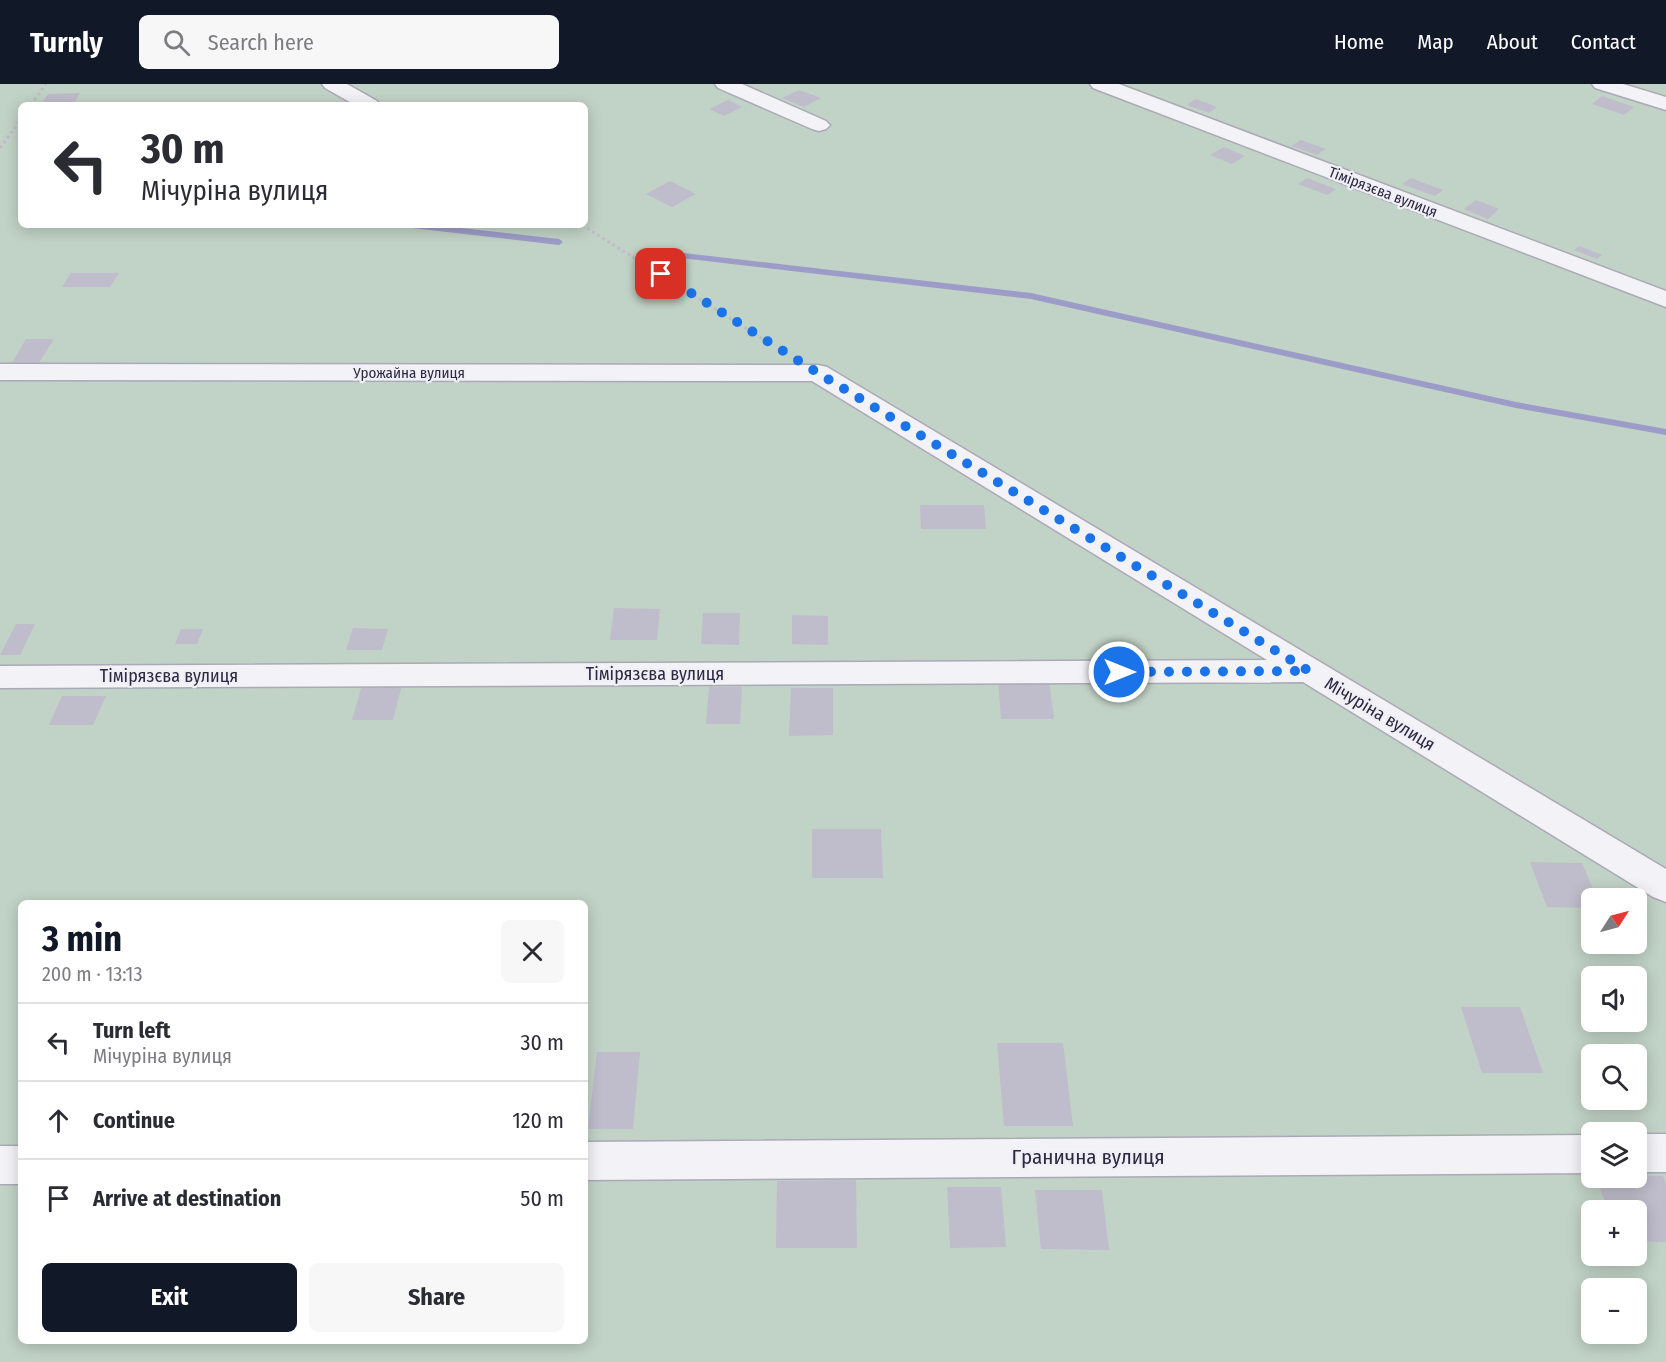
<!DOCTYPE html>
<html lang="en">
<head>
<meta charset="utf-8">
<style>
  :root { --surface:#fff; --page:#f7f7f7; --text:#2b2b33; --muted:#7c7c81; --line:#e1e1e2; --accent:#111827 }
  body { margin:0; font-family:"Fira Sans Condensed",sans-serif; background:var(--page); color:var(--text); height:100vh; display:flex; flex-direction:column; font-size:22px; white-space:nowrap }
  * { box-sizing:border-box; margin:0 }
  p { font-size:20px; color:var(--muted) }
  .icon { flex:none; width:33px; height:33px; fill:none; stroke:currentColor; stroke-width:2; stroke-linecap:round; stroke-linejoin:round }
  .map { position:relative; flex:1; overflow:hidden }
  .sheet { position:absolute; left:18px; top:816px; width:570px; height:444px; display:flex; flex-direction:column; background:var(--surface); border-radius:9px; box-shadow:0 3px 15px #0003 }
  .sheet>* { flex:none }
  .hud { position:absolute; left:18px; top:18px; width:570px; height:126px; border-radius:9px; box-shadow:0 3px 15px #0003; background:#fff; color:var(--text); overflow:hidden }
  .needle { width:39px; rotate:54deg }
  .tools { position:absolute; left:1581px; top:804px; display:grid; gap:12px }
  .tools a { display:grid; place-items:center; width:66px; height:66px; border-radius:9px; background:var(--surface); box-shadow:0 3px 15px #0003; font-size:30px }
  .pin { position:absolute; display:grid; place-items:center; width:51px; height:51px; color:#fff; margin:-26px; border-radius:12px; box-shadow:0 3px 9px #0006 }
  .me { position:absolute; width:66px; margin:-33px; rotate:90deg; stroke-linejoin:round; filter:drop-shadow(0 0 4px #0008) }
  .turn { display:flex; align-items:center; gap:21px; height:126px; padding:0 24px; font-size:27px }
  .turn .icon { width:78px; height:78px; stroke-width:2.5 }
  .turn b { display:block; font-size:42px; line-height:51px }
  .round { display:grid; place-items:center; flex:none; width:63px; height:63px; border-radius:9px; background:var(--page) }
  .headline { display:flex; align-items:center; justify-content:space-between; height:102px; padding:0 24px }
  h1 { font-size:36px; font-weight:700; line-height:45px; color:var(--accent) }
  .button { display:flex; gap:12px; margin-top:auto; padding:12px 24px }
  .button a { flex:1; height:69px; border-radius:9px; background:var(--accent); color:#fff; font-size:24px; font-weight:700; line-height:69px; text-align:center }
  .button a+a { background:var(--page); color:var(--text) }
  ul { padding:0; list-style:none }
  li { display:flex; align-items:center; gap:18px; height:78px; padding:0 24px; border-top:2px solid var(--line) }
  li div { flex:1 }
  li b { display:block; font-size:22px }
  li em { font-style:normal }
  header { display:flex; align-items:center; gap:36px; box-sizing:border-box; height:84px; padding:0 30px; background:var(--accent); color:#fff }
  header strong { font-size:28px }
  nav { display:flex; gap:33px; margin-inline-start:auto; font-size:21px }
  .search { width:420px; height:54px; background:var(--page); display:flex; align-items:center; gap:15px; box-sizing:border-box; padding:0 21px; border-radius:9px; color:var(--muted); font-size:22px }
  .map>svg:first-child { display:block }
</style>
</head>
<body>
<header>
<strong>Turnly</strong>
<div class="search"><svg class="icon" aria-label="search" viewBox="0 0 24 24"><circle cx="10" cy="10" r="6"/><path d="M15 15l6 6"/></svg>Search here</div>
<nav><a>Home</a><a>Map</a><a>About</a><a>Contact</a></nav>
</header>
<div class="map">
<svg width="1666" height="1278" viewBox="0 0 1666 1278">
  <rect width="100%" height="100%" fill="#e1e0e9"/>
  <!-- green -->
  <path fill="#c1d2c6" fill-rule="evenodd" d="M0 0H1666V1278H0ZM21 21H585V141H21ZM1592 814H1636V860H1592ZM21 819H585V1257H21ZM1592 892H1636V938H1592ZM1592 970H1636V1016H1592ZM1592 1048H1636V1094H1592ZM1592 1126H1636V1172H1592ZM1592 1204H1636V1250H1592Z"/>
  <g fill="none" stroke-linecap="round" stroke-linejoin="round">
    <!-- stream -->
    <path fill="#9d9bc8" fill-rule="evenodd" d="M408 141H434L559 155 563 158 559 161 412 144Z
      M675 168 1031 209 1516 318 1666 345V351L1516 324 1031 215 672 173V169Z"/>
  </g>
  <!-- building -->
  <path fill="#bfbdcb" d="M799 6 821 14 804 23 782 14Z
    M80 9 73 21H41L48 10Z
    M1602 12 1634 23 1624 31 1592 20Z
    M1196 15 1217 23 1209 29 1187 21Z
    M728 16 742 23 724 32 709 25Z
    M1301 56 1326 65 1317 71 1291 62Z
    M1224 63 1245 72 1232 80 1210 71Z
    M1307 94 1336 105 1327 111 1298 100Z
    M1411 94 1443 106 1435 112 1402 100Z
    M670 97 696 110 672 123 646 110Z
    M1476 116 1499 125 1488 135 1464 125Z
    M1579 162 1602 171 1597 175 1574 166Z
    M71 189H119L110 203H62Z
    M26 255H54L37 282H10Z
    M920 421H984L986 445H921Z
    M614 524 660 525 657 556H610Z
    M703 529H740L739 561 701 560Z
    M792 531 828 532V561L792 560Z
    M16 540H35L20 571H0Z
    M353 544 388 545 382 566H346Z
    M181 545H203L197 560H175Z
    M998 596H1049L1054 635H1001Z
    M362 601H402L393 636H352Z
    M709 603H742L740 640H706Z
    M791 604H833V651L789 652Z
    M62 612H106L93 641H49Z
    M812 745H881L883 794H812Z
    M1530 778 1582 779 1597 814H1592V824L1547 823Z
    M1461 923H1520L1543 989H1482Z
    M997 959H1063L1073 1042H1004Z
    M597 968H640L633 1045H588Z
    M1636 1092H1663L1666 1100V1158L1636 1157V1126H1608L1596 1094H1636Z
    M856 1096 857 1164H776L777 1097Z
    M947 1103H1001L1006 1163 950 1164Z
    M1035 1106H1102L1109 1166 1041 1165Z"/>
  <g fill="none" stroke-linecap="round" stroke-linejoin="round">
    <!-- minor casing -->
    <g stroke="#aba9b6" stroke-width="3">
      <path id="minor" d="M322 0H347L377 17 380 21H355L325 4Z
        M715 0H742L826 37 830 41 826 45 819 47 812 45 718 4Z
        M1090 0H1119L1666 207V223L1093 4Z
        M1592 0H1623L1666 13V26L1595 4Z
        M0 280 818 281 827 283 1666 785V818L1653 813 1303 598 0 604V582L1267 576 812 297 0 296Z
        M1636 1050H1666V1088H1636Z
        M1592 1051V1089L585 1096V1058Z
        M0 1062H21V1100H0Z"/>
    </g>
    <!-- path -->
    <path stroke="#bfbec7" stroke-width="3" stroke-dasharray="3 3" stroke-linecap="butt" d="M31 21 46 0
      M0 64 21 35
      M582 141 769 259"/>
    <!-- minor -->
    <use href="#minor" fill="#f3f2f7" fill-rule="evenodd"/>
  </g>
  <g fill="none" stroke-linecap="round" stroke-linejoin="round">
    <!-- route -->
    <path stroke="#1a73e8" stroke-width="10" stroke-dasharray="0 18" d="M661 190 818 289 1309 587 1119 588"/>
  </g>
  <g text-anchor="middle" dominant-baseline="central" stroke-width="4.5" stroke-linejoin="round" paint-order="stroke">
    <!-- far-street labels -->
    <g font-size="15" fill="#2c2940" stroke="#f0eff6">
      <text transform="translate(1383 108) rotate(21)">Тімірязєва вулиця</text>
      <text x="409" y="289">Урожайна вулиця</text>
    </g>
    <!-- street labels -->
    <g font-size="18" fill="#2c2940" stroke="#f0eff6">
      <text x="655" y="590">Тімірязєва вулиця</text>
      <text x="169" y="592">Тімірязєва вулиця</text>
      <text transform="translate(1380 630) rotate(31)">Мічуріна вулиця</text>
    </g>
    <!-- near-street labels -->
    <g font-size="21" fill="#2c2940" stroke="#f0eff6">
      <text x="1088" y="1073">Гранична вулиця</text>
    </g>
  </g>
</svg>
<div class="tools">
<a><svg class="needle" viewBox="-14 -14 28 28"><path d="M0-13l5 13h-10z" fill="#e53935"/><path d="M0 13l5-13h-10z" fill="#7c7c81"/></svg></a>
<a><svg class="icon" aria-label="sound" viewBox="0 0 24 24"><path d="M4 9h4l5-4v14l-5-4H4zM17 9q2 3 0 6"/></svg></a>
<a><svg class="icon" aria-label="search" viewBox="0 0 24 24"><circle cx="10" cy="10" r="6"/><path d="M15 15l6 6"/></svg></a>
<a><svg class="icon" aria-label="layers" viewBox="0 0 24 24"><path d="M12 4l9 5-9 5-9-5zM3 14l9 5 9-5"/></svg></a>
<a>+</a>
<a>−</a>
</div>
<div class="pin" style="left:661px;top:190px;background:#d93025"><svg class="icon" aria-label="arrive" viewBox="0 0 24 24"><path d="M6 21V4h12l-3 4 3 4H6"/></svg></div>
<svg class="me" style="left:1119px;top:588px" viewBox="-20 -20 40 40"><circle r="17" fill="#1a73e8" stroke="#fff" stroke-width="3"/><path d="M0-11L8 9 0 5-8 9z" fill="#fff"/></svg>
<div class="hud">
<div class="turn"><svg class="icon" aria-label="left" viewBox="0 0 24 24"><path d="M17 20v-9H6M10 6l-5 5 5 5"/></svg><div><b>30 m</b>Мічуріна вулиця</div></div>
</div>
<section class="sheet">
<div class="headline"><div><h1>3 min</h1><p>200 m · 13:13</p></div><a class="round"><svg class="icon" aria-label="close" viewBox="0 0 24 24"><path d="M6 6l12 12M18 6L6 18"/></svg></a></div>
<ul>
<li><svg class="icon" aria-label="left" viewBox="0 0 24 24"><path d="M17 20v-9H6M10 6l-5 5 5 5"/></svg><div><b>Turn left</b><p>Мічуріна вулиця</p></div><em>30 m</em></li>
<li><svg class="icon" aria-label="ahead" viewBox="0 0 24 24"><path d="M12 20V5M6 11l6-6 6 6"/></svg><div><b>Continue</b></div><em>120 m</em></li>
<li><svg class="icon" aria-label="arrive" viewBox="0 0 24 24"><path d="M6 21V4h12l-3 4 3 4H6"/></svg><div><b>Arrive at destination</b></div><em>50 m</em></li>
</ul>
<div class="button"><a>Exit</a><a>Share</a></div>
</section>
</div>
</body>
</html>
